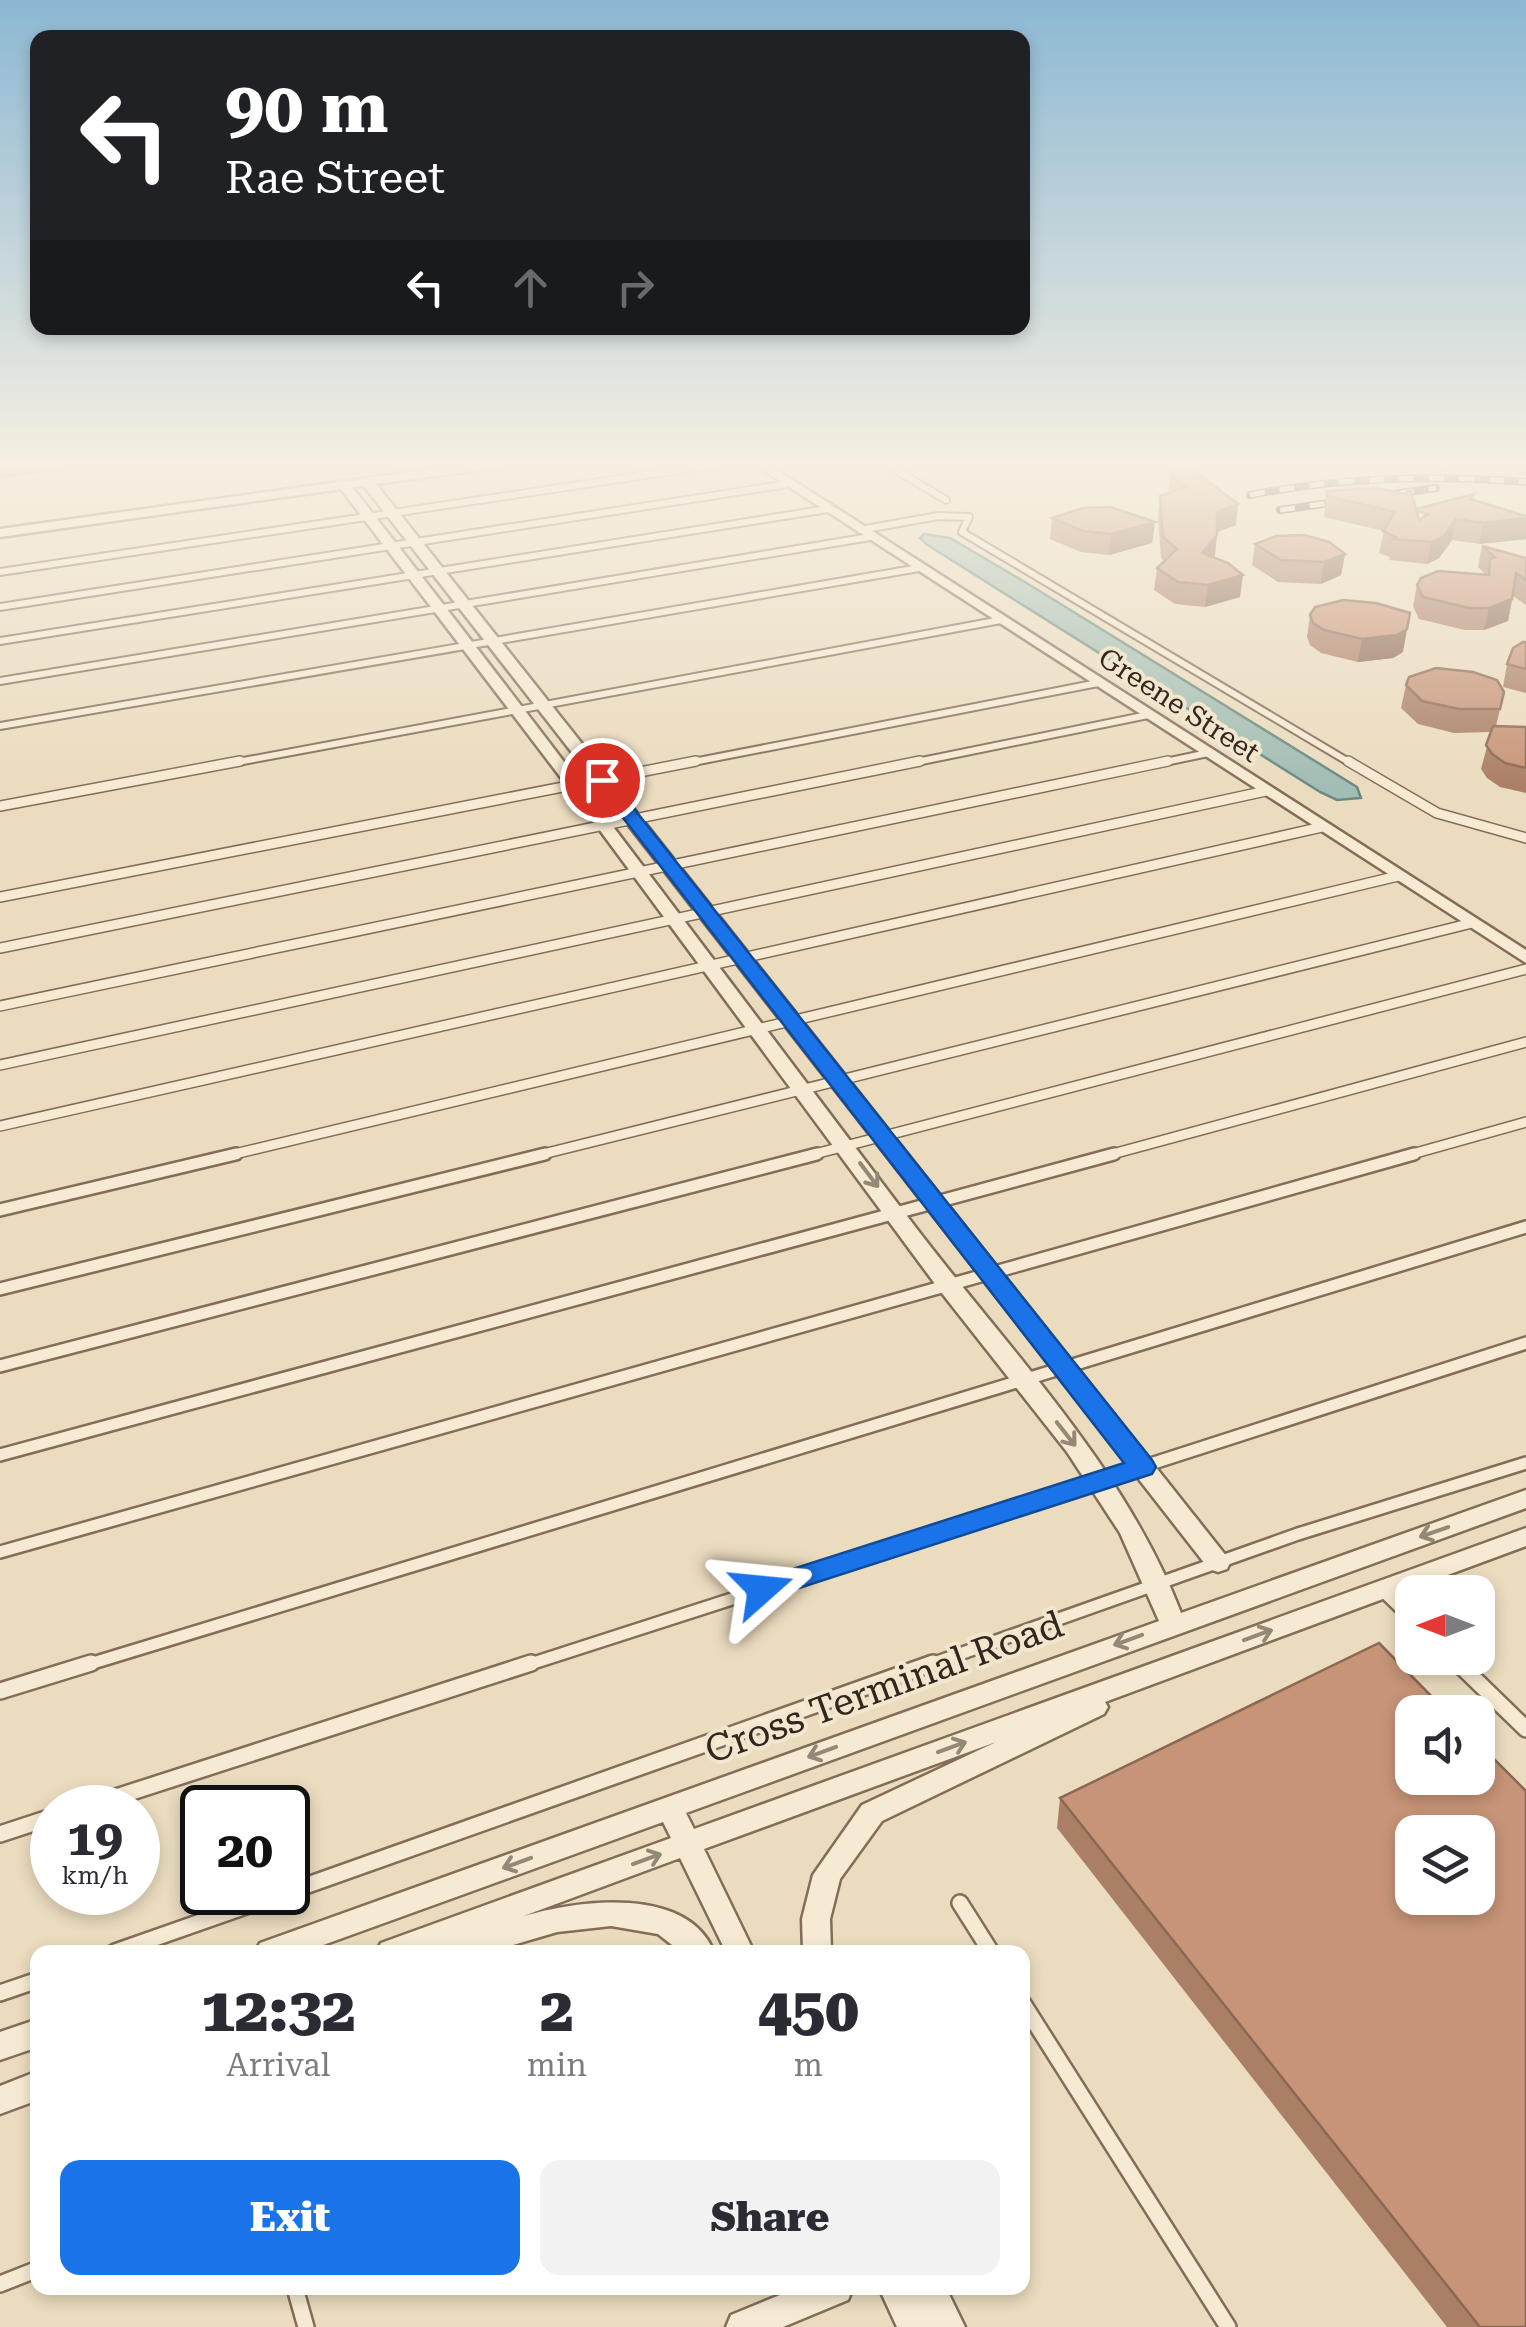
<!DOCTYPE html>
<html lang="en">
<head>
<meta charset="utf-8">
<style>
  :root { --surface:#fff; --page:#f2f2f3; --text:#2b2b33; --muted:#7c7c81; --accent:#1a73e8 }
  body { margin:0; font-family:"Roboto Serif",serif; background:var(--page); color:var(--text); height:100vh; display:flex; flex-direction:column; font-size:38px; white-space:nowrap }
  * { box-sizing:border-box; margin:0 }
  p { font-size:32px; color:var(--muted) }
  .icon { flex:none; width:55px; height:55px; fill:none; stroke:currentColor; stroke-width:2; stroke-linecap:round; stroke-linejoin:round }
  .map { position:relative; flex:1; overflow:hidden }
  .drawer { position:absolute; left:30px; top:1945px; width:1000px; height:350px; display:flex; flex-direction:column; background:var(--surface); border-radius:20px; box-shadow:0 5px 15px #0003 }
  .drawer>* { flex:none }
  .hud { position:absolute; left:30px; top:30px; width:1000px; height:305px; border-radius:20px; box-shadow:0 5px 15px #0003; background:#202124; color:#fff; overflow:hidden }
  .needle { width:65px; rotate:270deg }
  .buttons { position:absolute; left:1395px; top:1575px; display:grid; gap:20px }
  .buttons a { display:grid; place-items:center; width:100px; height:100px; border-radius:20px; background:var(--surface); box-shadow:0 5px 15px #0003; font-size:50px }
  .speed { position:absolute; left:30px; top:1785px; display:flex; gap:20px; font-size:50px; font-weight:700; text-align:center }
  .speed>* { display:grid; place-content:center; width:130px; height:130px; border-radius:50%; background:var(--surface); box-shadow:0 5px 15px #0003; line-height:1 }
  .speed small { font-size:25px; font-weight:400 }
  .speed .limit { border:5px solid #111; border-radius:15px; background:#fff; color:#111 }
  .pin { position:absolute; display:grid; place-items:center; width:85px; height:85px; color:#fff; margin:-42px; border:5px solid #fff; border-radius:50%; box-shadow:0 2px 10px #0007 }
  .me { position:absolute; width:110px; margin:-55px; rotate:72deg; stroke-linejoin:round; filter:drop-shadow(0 0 8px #0008) }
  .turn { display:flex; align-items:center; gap:35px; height:210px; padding:0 30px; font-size:45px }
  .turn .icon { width:130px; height:130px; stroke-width:2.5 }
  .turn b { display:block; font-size:70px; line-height:85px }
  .lanes { display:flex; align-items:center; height:95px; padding:0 30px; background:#0003; justify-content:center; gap:50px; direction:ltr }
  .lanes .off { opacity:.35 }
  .eta { display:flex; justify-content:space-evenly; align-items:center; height:170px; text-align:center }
  .eta b { font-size:60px; font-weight:800; line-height:70px }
  .primary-button { display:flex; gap:20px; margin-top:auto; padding:20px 30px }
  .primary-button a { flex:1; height:115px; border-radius:20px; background:var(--accent); color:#fff; font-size:40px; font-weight:800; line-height:115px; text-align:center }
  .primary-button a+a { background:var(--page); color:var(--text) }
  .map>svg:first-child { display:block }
</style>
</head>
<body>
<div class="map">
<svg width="1526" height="2327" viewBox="0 0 1526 2327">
  <rect width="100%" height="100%" fill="#ebdcbf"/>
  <!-- water -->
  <path fill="#a2bdb4" stroke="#6a8a80" stroke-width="2.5" d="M0 461H119L0 477Z
    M924 534 950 538 1025 582 1357 787 1361 798 1337 800 1320 792 926 544 920 538Z"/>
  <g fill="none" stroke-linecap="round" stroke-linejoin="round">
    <!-- service-far3 casing -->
    <g stroke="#836d59" stroke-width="10">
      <path id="service-far3" d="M881 461 946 500
        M761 466 794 461
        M860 530 938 516 969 517 962 532 1352 764
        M0 572 739 461
        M0 607 788 484
        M0 641 828 509
        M0 681 870 537
        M0 726 919 568
        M227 764 1001 620
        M683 764 1098 683
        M907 764 1148 715
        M1156 764 1208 753"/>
    </g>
    <!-- service-far2 casing -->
    <g stroke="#836d59" stroke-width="12">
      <path id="service-far2" d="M1348 761 1437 813 1526 838
        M0 806 240 761
        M0 897 696 761
        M0 948 920 761
        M0 1006 1168 761
        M0 1065 1266 791
        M0 1126 1322 827
        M226 1156 1398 876
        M535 1156 1472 923
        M807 1156 1526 969
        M1105 1156 1526 1042
        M1405 1156 1526 1122"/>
    </g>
    <!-- service-far1 casing -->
    <g stroke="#836d59" stroke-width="16">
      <path id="service-far1" d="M0 1210 236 1154
        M0 1289 545 1154
        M0 1366 817 1154
        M0 1455 1114 1154
        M0 1552 1414 1154
        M1382 1590 1412 1619
        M1452 1658 1460 1666
        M83 1666 1526 1227
        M524 1666 1526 1343
        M926 1666 1298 1534 1526 1463"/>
    </g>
    <!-- service casing -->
    <g stroke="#836d59" stroke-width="20">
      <path id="service" d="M1458 1663 1526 1729
        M0 1691 91 1663
        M82 1808 531 1663
        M0 1834 52 1817
        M288 1892 933 1663
        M960 1903 991 1952
        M115 1952 286 1892
        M0 1993 38 1980
        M1022 2002 1228 2327
        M0 2284 38 2269
        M295 2288 306 2327"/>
    </g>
    <!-- minor casing -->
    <g stroke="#836d59" stroke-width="5">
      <path id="minor" d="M491 461H521L515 465 376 484 1227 1557 1230 1563 1227 1569 1218 1572 1209 1569 364 486 352 487C541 728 723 973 907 1216 1003 1344 1123 1463 1181 1613L1526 1490V1508L686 1813 694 1829 1526 1528V1546L1105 1702 1108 1707 1104 1714 882 1821 840 1879 830 1919 831 1952H803L802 1919 813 1875 862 1805 996 1742 704 1849 754 1952H726L680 1858 521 1917C576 1900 687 1885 714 1952H681L658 1934 611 1926 557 1932 489 1952H439L441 1946 425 1952H376L381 1943 671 1838 663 1822 304 1952H255L260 1943 1159 1621 1120 1533 1067 1452 941 1292 568 787 341 489 0 537V529Z
        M749 461H763L1526 950V963Z
        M38 2019V2047L0 2060V2032Z
        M38 2071V2100L0 2114V2086Z
        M797 2288H853L848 2300 783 2327H726L731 2315Z
        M879 2288H946L965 2327H897Z"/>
    </g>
    <!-- service-far3 -->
    <use href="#service-far3" stroke="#f6ead2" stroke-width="6"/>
    <!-- service-far2 -->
    <use href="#service-far2" stroke="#f6ead2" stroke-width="9"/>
    <!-- service-far1 -->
    <use href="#service-far1" stroke="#f6ead2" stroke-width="11"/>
    <!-- service -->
    <use href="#service" stroke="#f6ead2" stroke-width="15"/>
    <!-- minor -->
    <use href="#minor" fill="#f6ead2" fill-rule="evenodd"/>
    <!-- rail casing -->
    <g stroke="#33261c" stroke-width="8">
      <path id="rail" d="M1250 495C1343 477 1432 475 1526 482
        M1280 510 1436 488"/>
    </g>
    <!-- rail -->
    <use href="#rail" stroke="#f3e6cf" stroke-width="5" stroke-dasharray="15" stroke-linecap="butt"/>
  </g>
  <!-- wall -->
  <path fill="#ab7f66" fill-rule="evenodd" d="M1078 461H1126V466L1116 469 1083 466Z
    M1418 461H1492L1442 472Z
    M1170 474 1236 525 1217 532 1214 557 1240 597 1205 607 1175 604 1154 590 1157 568 1164 561 1161 558 1158 517 1160 496 1168 493Z
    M1327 491 1416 509 1474 494 1473 500 1526 516V539L1479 544 1452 540 1439 558 1427 564 1389 560 1390 557 1379 553 1384 531 1324 517ZM1416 511 1428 514 1419 520Z
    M1052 518 1155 522 1152 543 1109 555 1081 552 1050 539Z
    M1255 544 1345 554 1341 575 1321 584 1278 582 1252 565Z
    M1482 546 1526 558V605L1513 596 1508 621 1484 630H1465L1419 619 1413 606 1417 585 1486 575 1478 567Z
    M1310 615 1403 652 1393 658 1358 662 1321 653 1310 645 1307 637Z
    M1526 642V693L1503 687 1507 664Z
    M1406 685 1504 692 1496 726 1526 727V793L1500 787 1487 778 1481 769 1491 732 1454 733 1418 724 1401 708Z
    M1060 1798 1526 2327H1447L1057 1828Z"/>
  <!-- shaded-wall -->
  <path fill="#8b6853" d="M1117 461H1126V466L1116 469Z
    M1444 461H1492L1442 472Z
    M1238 504 1236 525 1214 533 1217 512Z
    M1526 518V539L1479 544 1483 523Z
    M1456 519 1452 540 1439 558 1427 564 1431 542Z
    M1155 522 1152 543 1109 555 1111 534Z
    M1217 535 1215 556 1200 574 1202 553Z
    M1345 554 1341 575 1321 584 1324 562Z
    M1243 575 1240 597 1205 607 1208 585Z
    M1512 599 1508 621 1484 630 1489 608Z
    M1410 613 1403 652 1393 658 1358 662 1362 639Z"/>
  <!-- building -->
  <path fill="#c79477" stroke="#8b6853" stroke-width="2.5" fill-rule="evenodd" d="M1181 461 1238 504 1217 512V535L1202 553 1228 563 1243 575 1208 585 1178 582 1157 568 1177 549 1163 537 1160 496 1186 487 1170 474Z
    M1377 488 1406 494 1410 488 1416 509 1474 494 1470 499 1526 516V518L1483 523 1456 519 1443 537 1431 542 1393 539 1396 537 1383 531 1395 512 1327 496V491ZM1416 511 1428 514 1419 520Z
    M1110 507 1155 522 1111 534 1083 531 1052 518 1083 508Z
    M1304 535 1329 542 1345 554 1324 562 1281 560 1255 544 1276 536Z
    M1482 546 1526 558V580L1516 573 1512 599 1489 608H1469L1423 597 1417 585 1421 578 1438 571 1489 575 1490 559 1495 557Z
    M1343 600 1376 603 1410 613 1407 629 1397 635 1362 639 1324 630 1313 623 1310 615 1315 607Z
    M1523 642H1526V669L1507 664 1513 648Z
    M1436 668 1473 672 1497 680 1504 692 1500 709H1459L1422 701 1406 685 1409 677Z
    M1493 726 1526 727V768L1505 763 1492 754 1486 745Z
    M1379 1643 1447 1712H1412V1778H1478V1743L1526 1791V2327H1480L1060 1798ZM1412 1832H1478V1898H1412Z"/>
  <!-- one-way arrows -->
  <defs><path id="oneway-shaft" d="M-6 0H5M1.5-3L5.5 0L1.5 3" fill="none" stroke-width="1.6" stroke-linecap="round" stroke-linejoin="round" transform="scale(2.5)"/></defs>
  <g stroke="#948877">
    <use href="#oneway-shaft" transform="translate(869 1175) rotate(53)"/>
    <use href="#oneway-shaft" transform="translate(1066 1434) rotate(52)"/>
    <use href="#oneway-shaft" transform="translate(1434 1532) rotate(161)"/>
    <use href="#oneway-shaft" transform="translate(1258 1635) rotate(-20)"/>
    <use href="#oneway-shaft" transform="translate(1128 1640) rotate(160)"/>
    <use href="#oneway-shaft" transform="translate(952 1747) rotate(-20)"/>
    <use href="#oneway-shaft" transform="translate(822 1752) rotate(160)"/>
    <use href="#oneway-shaft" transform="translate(647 1859) rotate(-20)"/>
    <use href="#oneway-shaft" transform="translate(517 1863) rotate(160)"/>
  </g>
  <!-- sky -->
  <linearGradient id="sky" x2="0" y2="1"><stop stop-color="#8cb8d3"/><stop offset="0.59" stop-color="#f6efe2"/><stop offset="1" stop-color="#f6efe2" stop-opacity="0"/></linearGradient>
  <rect width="1526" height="787" fill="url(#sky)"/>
  <!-- route -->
  <path fill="#1a73e8" stroke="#114b97" stroke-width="2.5" d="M602 774 608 776 1152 1460 1156 1467 1152 1474 762 1600 752 1597 748 1589 752 1582 1124 1463 596 783V776Z"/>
  <g text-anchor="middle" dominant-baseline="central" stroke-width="8" stroke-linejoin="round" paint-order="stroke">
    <!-- far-street labels -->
    <g font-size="28" fill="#33261c" stroke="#f3e6cf">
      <text transform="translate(1179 705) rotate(33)">Greene Street</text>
    </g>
    <!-- near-street labels -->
    <g font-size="38" fill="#33261c" stroke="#f3e6cf">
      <text transform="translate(884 1687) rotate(-20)">Cross Terminal Road</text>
    </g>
  </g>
</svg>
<div class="buttons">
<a><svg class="needle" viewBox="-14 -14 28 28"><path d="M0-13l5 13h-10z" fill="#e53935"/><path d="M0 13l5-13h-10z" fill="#7c7c81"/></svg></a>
<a><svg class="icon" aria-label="sound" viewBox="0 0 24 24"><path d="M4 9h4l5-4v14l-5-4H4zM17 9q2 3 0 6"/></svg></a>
<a><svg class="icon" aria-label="layers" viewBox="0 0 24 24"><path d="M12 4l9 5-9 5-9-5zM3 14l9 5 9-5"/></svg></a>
</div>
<div class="speed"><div>19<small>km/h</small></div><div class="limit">20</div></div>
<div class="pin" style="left:602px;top:780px;background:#d93025"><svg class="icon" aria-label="arrive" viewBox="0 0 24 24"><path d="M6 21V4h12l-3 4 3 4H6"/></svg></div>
<svg class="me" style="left:762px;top:1589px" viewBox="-20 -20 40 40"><path d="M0-17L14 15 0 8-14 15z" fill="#1a73e8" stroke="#fff" stroke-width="4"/></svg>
<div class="hud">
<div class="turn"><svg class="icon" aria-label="left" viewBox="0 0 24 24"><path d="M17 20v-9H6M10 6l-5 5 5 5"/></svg><div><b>90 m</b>Rae Street</div></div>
<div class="lanes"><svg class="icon" aria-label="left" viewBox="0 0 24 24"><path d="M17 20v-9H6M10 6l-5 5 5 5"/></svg><svg class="icon off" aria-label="ahead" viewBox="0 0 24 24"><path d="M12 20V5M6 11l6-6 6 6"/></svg><svg class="icon off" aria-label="right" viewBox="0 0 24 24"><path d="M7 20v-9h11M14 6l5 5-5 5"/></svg></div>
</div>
<section class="drawer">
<div class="eta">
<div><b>12:32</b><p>Arrival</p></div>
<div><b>2</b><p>min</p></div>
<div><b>450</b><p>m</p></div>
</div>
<div class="primary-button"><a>Exit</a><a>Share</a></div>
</section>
</div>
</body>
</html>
